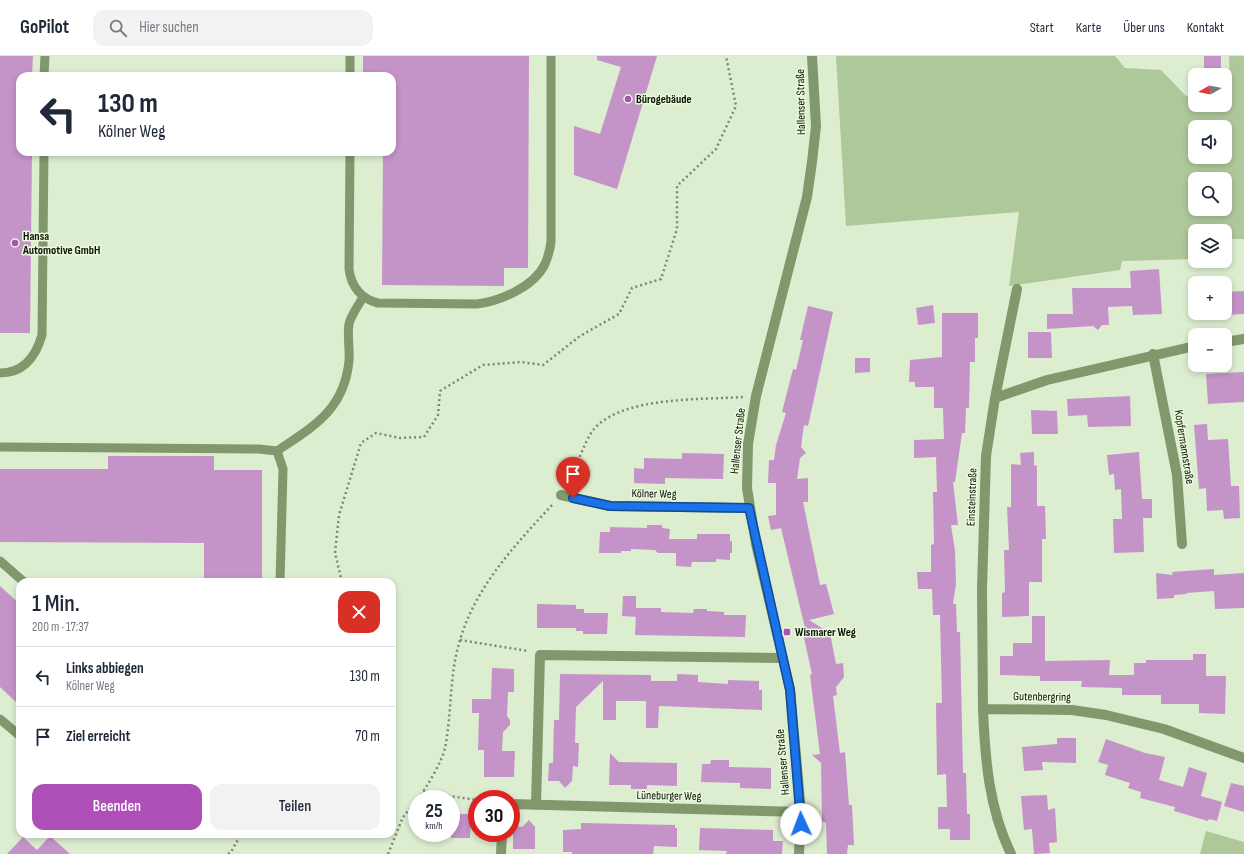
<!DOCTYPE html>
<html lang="de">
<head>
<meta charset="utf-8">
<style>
  :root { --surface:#fff; --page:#f2f2f3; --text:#1f2937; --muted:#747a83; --line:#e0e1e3; --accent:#ae4fb8 }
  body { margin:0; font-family:"Sofia Sans Condensed",sans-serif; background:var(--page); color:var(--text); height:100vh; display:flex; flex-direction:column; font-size:15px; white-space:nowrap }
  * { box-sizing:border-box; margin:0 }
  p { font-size:13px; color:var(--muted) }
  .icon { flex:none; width:22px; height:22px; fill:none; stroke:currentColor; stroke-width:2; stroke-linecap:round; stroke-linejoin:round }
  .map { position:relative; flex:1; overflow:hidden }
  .panel { position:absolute; left:16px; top:522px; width:380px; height:260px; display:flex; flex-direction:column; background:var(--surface); border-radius:12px; box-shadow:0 2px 6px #0003 }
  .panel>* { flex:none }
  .banner { position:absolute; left:16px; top:16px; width:380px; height:84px; border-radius:12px; box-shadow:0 2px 6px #0003; background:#fff; color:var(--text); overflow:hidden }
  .needle { width:26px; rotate:261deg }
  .tools { position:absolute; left:1188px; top:12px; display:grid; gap:8px }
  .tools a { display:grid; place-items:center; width:44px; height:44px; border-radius:8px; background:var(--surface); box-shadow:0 2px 6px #0003; font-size:20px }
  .speed { position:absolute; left:408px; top:734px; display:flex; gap:8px; font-size:20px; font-weight:700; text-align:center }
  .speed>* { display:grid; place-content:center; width:52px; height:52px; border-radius:50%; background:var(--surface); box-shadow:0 2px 6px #0003; line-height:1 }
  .speed small { font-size:10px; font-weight:400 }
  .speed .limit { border:6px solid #d22; background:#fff; color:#111 }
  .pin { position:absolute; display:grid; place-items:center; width:34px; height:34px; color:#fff; margin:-41px -17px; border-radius:50% 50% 50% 0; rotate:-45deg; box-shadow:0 0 4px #0007 }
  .pin .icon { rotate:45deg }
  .me { position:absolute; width:44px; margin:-22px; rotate:358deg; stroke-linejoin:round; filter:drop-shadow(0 0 3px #0008) }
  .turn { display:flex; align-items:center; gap:14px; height:84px; padding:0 16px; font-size:18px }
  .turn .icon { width:52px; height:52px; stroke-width:2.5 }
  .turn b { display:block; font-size:28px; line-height:34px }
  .round { display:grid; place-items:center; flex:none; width:42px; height:42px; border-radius:12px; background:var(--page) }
  .overview { display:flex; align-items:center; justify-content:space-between; height:68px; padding:0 16px }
  h1 { font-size:24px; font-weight:600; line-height:30px }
  .primary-button { display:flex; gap:8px; margin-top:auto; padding:8px 16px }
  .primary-button a { flex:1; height:46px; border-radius:12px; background:var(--accent); color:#fff; font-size:16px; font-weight:600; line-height:46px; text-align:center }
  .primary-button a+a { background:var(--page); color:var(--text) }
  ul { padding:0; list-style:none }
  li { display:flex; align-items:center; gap:12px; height:60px; padding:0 16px; border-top:1px solid var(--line) }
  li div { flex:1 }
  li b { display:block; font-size:15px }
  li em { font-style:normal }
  header { display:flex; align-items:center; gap:24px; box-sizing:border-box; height:56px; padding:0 20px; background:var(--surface); border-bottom:1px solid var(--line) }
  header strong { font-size:19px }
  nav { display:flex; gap:22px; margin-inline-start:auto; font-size:14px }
  .search { width:280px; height:36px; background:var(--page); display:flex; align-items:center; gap:10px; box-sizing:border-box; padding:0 14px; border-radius:12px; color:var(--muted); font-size:15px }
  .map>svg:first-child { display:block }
</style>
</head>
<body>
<header>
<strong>GoPilot</strong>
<div class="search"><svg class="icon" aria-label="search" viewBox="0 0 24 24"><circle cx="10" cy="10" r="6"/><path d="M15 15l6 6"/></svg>Hier suchen</div>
<nav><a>Start</a><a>Karte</a><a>Über uns</a><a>Kontakt</a></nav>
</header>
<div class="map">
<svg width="1244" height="798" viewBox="0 0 1244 798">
  <rect width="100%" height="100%" fill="#ddedd0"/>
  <!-- green -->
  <path fill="#afc89a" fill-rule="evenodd" d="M836 0H1115L1125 12 1161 14 1186 40 1195 39V49H1225V36H1230L1229 0H1244V183H1225V175H1195V203L1122 205 1120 214 1009 230 1019 156 846 170ZM1195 71H1225V101H1195ZM1195 123H1225V153H1195Z
    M1206 775 1244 786V798H1200Z"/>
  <!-- building -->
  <path fill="#c494c9" d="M0 0H33L32 20H20V96H32L30 277H0Z
    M363 0H529L528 212H504V230L382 229 383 96H392V20H363Z
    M597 0H657L617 133 574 119V70L600 78 621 11 597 4Z
    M1204 0H1221V19H1204Z
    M1159 213 1162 258 1133 259 1132 250 1108 251 1109 269H1102L1098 274 1093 270 1047 273V258H1073L1072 232H1131L1130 215Z
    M1244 235V258L1226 259 1225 236Z
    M933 249 935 267 918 269 916 252Z
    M808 250 833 256 808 370 804 369 801 391 806 397 800 402 797 423 808 422V446H803L820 529 826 528 834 558 809 564 830 577 836 608 843 607 844 621 836 631 837 639 833 640 840 697 845 696 849 749H852L854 789H848L847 798H827L826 767 822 765 821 707 812 699 820 698 810 619 812 618 802 573 805 572 781 472 771 474 768 460 776 459V427H768L769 404H774L776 389 786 357 782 356 793 313 796 314 803 284H800Z
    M942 257H978V282H975V306H970L969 352H966L965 377H962L955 426H953L958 469H951L955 495 956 528 953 548H956L957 576H960L963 717H966L967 758H970V784H950V773H938V751H947L946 718 937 719 936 647H942L940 559H933L932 533H918L917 516H931V489L934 488 933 436H937L936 401 914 402V384L944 383 943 352H934V331H915V326H909L910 304 942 301Z
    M1028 276H1051L1052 302H1028Z
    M855 302H870V316L855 317Z
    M1244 316V346L1208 348 1206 318Z
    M1130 340 1131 370 1088 371 1087 359 1068 360 1067 343Z
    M1031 354 1057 355 1058 378H1032Z
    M1207 368 1208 384 1228 383 1231 430H1239L1240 462 1224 463 1223 454 1207 455 1206 432 1199 433 1194 369Z
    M1034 396V409L1037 410V450H1045L1046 483H1042V526H1029V560L1002 561V537L1005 536 1004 494H1009L1007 451H1011V408L1021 409 1020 397Z
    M1139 396 1142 443H1152V462H1143L1144 496 1114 497 1113 463H1122L1121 433 1115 434 1114 418 1109 419 1107 399Z
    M682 397 724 398 723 423 665 422V428L634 427V412L644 413V402L682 403Z
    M108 400H214V414H262V526H204V487L0 486V413H108Z
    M647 469H662V472L670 473 669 483H697V478H730V485H732V497H730V504L716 503V506H692L691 511 676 510V497H658L655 494 631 493V495H621V497H599L600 476H610V471L647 472Z
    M1214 513V519L1244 517V552L1215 553 1214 535 1186 537 1187 538 1174 539V542L1157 543 1156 517 1173 519 1172 516Z
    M0 530 20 548V650L0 631Z
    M623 540H636V552H661V556L693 557 694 553H707V555L724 556V559H746L745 581 635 579 636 557V561L622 560Z
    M537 548 576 549V553H584V557H608L607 578H583V575H576V572H537Z
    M1032 560H1045V605L1110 604 1109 619H1134V607H1146V604H1193V598H1206V620H1226L1225 658 1199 657V648H1161V639H1122V632L1081 631 1082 625H1040V620L1000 619V600H1013V587H1032Z
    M492 612 514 613V636H508L507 660 510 664V669L503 676 502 695H515L514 721H484V694H478L479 657H472V643H491Z
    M560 618 651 619V625H677V618L698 619V626L728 628V624L759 625V634H762V654L659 650 658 672H646V645H616V664H603V625L576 651 575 687H579L578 711 573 710 572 725 565 732 559 725H548L549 707H553L554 664H559Z
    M1057 682H1076V707L1042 706 1043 714 1024 715 1022 691 1057 688Z
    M1106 683 1145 697 1165 701 1159 724 1183 731 1189 711 1207 717 1201 740 1222 746 1217 765 1209 763 1208 765 1174 755 1175 751 1140 742 1141 736 1128 732 1130 727 1105 719 1108 709 1098 706Z
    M610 697 619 706 677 707V730L647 729V733H631V729H609Z
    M711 704H729V711L771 712V733L740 732V727L701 726 702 708H710Z
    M1231 727 1244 730V756L1224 750Z
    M1047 739 1048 754 1055 752 1057 786 1049 787 1050 797 1034 798 1032 773 1024 774 1021 740Z
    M451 758H471L470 782H451Z
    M529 764 535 771V793H513V770L522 771Z
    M581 767 675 769V772H677V791L654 790 653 798H572V796H563V774L581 773Z
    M700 772 773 774V785H783L782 798H726L727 795 699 794Z
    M50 780 70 798H7L23 781 37 794Z"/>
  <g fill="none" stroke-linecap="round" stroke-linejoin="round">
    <!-- path -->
    <path stroke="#7c8773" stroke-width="2.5" stroke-dasharray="2 3" stroke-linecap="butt" d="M567 428C577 412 584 385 594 373 623 340 701 344 743 341
      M342 526 335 497 339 459 361 387 376 377 400 382 424 381 438 359 440 335 483 309 521 306 543 309 580 280 619 258 632 232 661 223 677 173V130L716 93 736 50 726 0
      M460 584 528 595
      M423 736 477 744
      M418 743C425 734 443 704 445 692 452 657 449 619 460 584 476 530 515 489 553 448
      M228 798 231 796 241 778
      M388 798 403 761 417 744"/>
    <!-- service -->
    <path stroke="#80986c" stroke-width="9" d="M44 20 45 0
      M350 20V0
      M350 96 349 213C351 230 361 243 378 247L477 248C500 245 534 231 545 208 548 201 550 193 551 186V0
      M0 317C24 317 36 300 42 279L44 96
      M0 391 259 393 277 395 283 413 280 526
      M277 395C314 370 344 354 349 305 350 293 347 280 349 268 351 259 359 249 363 241
      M0 505 24 526
      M0 663 20 680"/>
    <!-- minor -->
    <path stroke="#80986c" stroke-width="10" d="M1225 286 1244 283
      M1153 298 1177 419 1182 488
      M995 342 1047 324 1195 290
      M561 439 610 450 749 452
      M983 653 982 533 986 400 995 342 1017 233
      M511 748 801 756
      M536 749 540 599 783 602
      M501 798 502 777
      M799 798 801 756 790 633 756 488 747 432 748 388 756 340 807 141 812 106 816 70 812 0
      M1011 798C989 753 985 703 983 653L1072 654 1106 659 1164 673 1244 702"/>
  </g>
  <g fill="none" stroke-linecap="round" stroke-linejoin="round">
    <!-- route casing -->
    <g stroke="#114b97" stroke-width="10">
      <path id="route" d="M573 442 610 450 749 452 790 634 801 768"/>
    </g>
    <!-- route -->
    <use href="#route" stroke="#1a73e8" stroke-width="7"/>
  </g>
  <!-- markers -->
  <g fill="#ae4fb8" stroke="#eafadd" stroke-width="1.5">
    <circle cx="628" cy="43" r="4"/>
    <circle cx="15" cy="187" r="4"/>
    <rect x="783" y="572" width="8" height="8" rx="2"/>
  </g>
  <g text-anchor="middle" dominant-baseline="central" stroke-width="3" stroke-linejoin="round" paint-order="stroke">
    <!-- poi labels -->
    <g font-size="12" font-weight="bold" fill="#0c1107" stroke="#eafadd" text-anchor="start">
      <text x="636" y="43">Bürogebäude</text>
      <text x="23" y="180">Hansa<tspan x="23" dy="14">Automotive GmbH</tspan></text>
      <text x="795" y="576">Wismarer Weg</text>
    </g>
    <!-- street labels -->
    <g font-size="12" fill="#0c1107" stroke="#eafadd">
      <text transform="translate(801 46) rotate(-91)">Hallenser Straße</text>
      <text transform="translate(738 385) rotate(-84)">Hallenser Straße</text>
      <text transform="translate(1184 391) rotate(81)">Kopfermannstraße</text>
      <text transform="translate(654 438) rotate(1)">Kölner Weg</text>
      <text transform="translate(972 441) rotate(-88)">Einsteinstraße</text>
      <text transform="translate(1042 641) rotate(1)">Gutenbergring</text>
      <text transform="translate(783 706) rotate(-95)">Hallenser Straße</text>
      <text transform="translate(669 740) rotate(1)">Lüneburger Weg</text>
    </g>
  </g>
</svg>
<div class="tools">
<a><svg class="needle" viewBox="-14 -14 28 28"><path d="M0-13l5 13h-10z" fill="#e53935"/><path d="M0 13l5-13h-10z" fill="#747a83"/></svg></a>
<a><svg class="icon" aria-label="sound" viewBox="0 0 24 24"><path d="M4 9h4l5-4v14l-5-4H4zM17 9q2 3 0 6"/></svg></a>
<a><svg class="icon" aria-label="search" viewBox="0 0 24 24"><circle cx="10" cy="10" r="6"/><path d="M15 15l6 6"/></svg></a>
<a><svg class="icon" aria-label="layers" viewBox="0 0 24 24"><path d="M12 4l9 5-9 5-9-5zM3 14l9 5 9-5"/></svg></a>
<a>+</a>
<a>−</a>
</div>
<div class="speed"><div>25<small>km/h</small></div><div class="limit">30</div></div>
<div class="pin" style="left:573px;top:442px;background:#d93025"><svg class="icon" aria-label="arrive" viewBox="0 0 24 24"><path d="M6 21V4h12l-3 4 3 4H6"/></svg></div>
<svg class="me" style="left:801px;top:768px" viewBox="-20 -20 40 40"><circle r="19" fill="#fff"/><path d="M0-13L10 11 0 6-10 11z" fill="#1a73e8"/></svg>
<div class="banner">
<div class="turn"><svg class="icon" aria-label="left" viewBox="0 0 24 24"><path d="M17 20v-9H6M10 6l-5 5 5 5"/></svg><div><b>130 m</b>Kölner Weg</div></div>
</div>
<section class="panel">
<div class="overview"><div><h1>1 Min.</h1><p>200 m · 17:37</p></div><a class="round" style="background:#d93025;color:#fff"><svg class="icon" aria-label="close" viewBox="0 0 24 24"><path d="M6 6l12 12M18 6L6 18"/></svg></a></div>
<ul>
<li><svg class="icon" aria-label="left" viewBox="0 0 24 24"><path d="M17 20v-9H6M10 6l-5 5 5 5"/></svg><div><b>Links abbiegen</b><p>Kölner Weg</p></div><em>130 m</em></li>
<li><svg class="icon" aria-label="arrive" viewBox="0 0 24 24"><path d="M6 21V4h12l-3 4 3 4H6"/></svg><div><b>Ziel erreicht</b></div><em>70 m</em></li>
</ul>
<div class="primary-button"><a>Beenden</a><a>Teilen</a></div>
</section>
</div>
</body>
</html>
